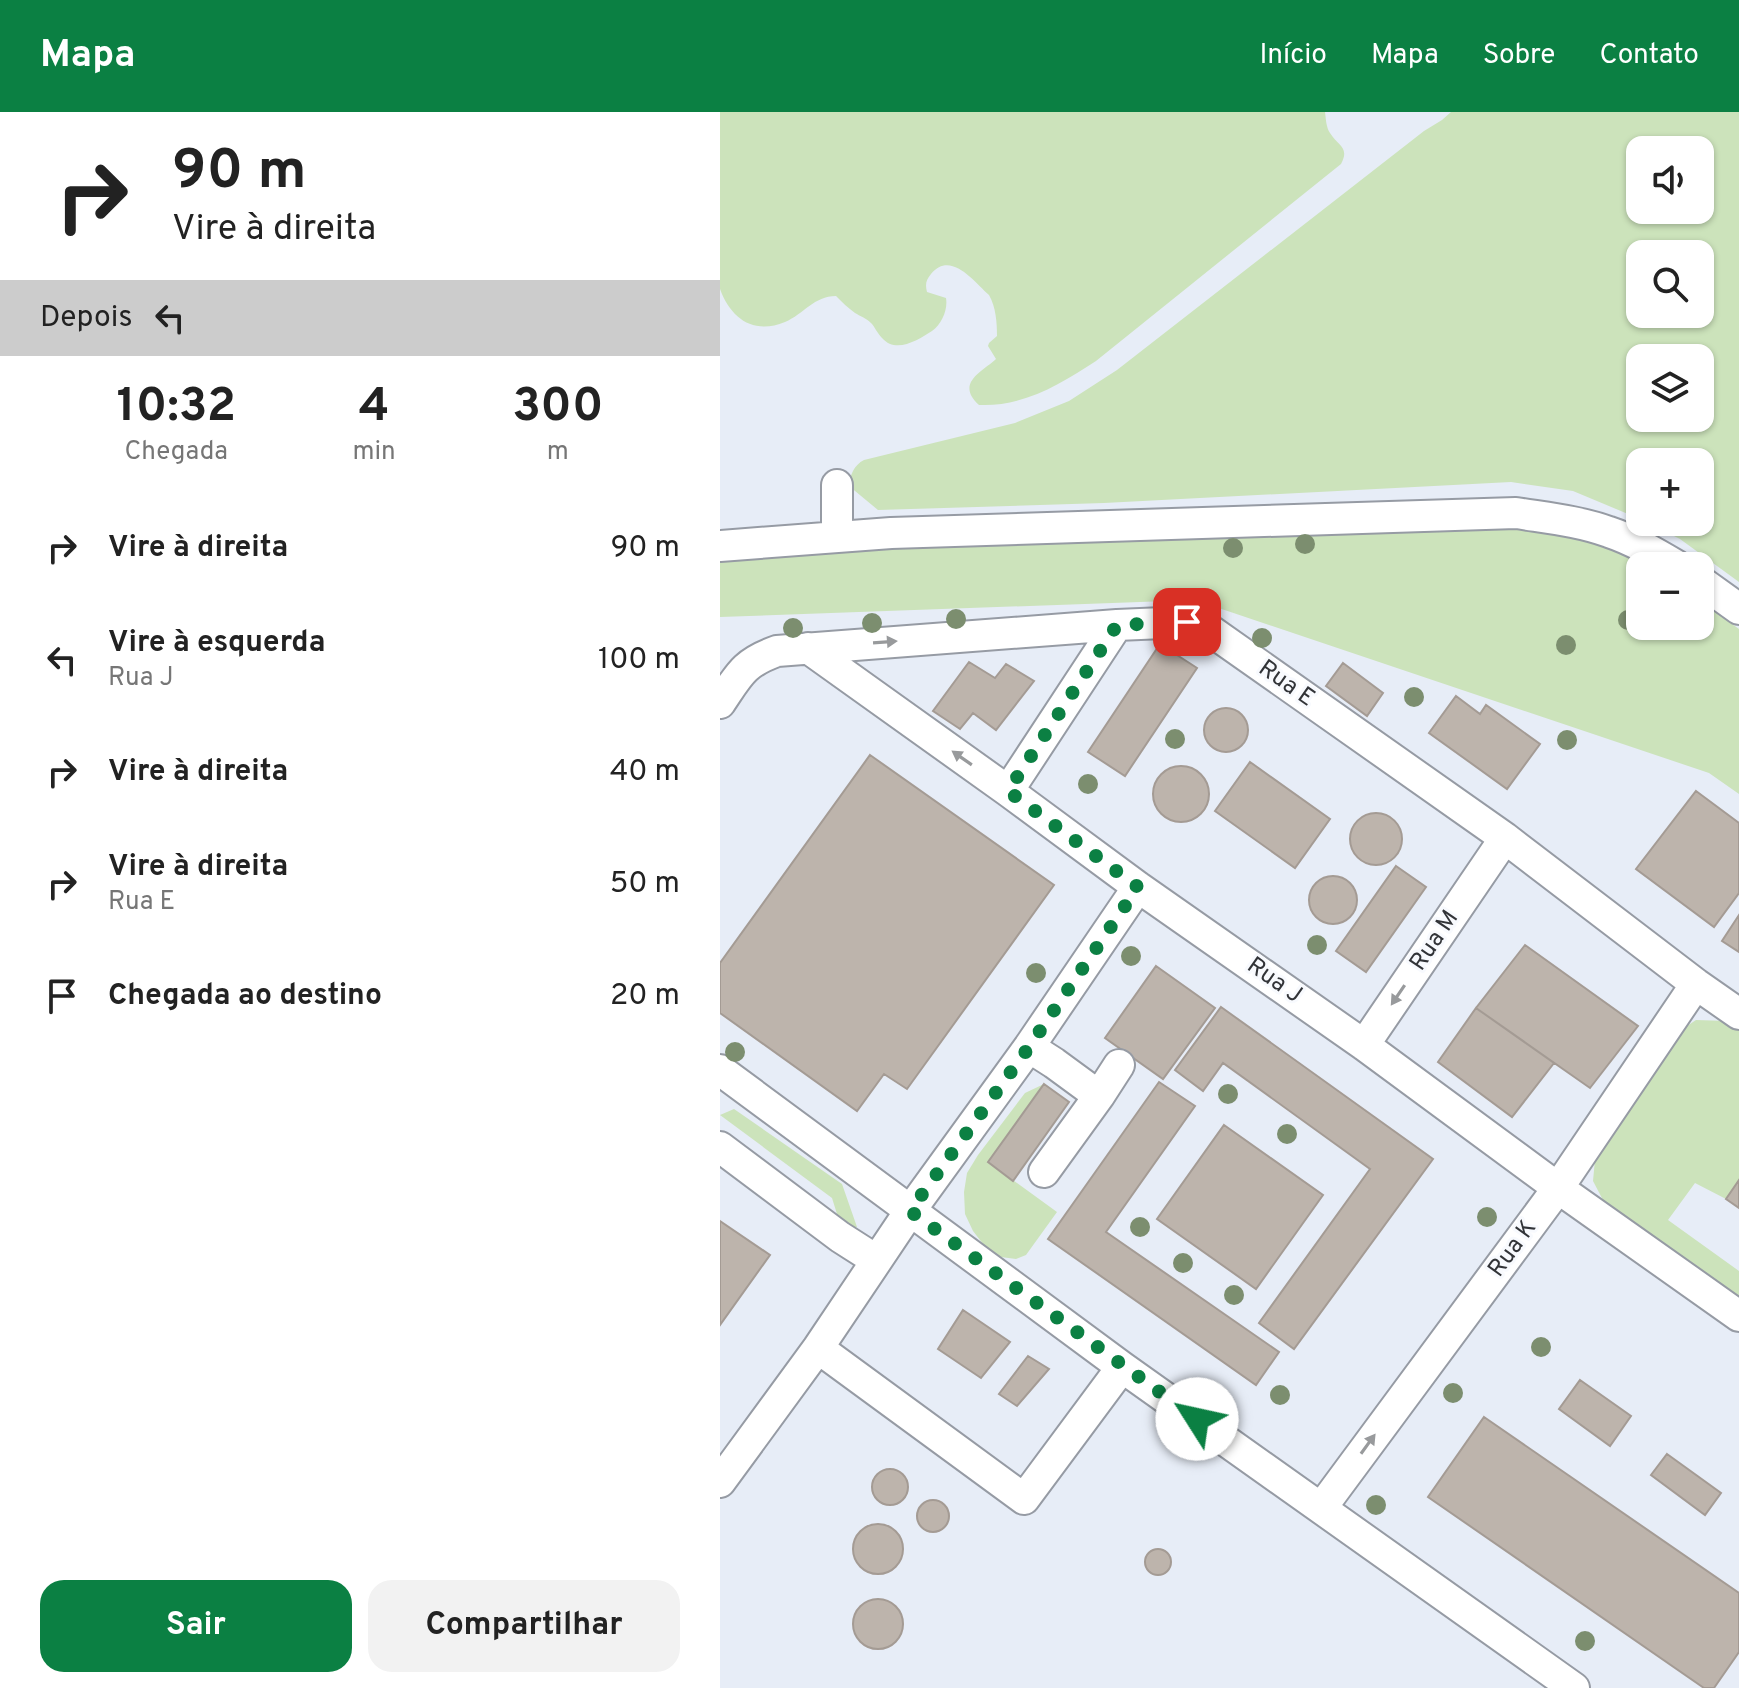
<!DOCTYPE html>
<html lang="pt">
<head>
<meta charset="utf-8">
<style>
  :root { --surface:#fff; --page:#f2f2f2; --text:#222; --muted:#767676; --accent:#0b8043 }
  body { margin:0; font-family:Overpass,sans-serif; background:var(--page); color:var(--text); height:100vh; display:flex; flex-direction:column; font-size:30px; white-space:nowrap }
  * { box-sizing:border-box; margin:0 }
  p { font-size:26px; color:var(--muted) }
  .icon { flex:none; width:44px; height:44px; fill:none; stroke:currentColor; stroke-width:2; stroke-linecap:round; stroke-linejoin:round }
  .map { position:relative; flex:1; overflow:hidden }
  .side { display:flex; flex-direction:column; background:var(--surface); width:720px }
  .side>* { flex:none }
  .guide { background:#fff; color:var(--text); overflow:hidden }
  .tools { position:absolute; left:906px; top:24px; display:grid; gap:16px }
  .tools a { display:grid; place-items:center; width:88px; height:88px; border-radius:16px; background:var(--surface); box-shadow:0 2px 6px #0004; font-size:40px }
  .pin { position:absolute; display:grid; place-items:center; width:68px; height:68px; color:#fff; margin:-34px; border-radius:16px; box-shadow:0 4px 12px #0006 }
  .me { position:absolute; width:88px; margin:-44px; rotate:305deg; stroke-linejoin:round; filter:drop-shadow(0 0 6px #0008) }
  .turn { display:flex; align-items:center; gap:28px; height:168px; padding:0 40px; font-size:36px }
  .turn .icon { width:104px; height:104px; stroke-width:2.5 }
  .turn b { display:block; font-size:56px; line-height:68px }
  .then { display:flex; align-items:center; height:76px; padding:0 40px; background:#0003; gap:16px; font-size:30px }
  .eta { display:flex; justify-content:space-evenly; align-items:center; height:136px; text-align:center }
  .eta b { font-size:48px; font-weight:700; line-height:56px }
  .cta { display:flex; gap:16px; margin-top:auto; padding:16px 40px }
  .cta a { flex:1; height:92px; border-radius:24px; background:var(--accent); color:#fff; font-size:32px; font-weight:700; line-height:92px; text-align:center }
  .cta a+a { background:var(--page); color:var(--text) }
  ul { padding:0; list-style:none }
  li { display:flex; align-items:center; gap:24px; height:112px; padding:0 40px }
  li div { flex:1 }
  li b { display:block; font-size:30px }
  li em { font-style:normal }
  header { display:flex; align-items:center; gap:48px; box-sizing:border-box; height:112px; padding:0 40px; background:var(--accent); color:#fff }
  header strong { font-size:38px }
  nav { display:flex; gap:44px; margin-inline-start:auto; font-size:28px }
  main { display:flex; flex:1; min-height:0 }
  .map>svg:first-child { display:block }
</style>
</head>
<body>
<header>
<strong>Mapa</strong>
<nav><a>Início</a><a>Mapa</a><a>Sobre</a><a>Contato</a></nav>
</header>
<main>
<section class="side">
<div class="guide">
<div class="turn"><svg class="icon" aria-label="right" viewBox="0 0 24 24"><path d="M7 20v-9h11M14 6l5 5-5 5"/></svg><div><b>90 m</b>Vire à direita</div></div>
<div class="then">Depois<svg class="icon" aria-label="left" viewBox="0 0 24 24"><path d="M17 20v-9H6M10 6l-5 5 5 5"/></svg></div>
</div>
<div class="eta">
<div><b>10:32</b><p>Chegada</p></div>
<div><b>4</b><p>min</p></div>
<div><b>300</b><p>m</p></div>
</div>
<ul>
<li><svg class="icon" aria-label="right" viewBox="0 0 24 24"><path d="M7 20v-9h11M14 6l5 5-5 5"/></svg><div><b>Vire à direita</b></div><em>90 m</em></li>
<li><svg class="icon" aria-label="left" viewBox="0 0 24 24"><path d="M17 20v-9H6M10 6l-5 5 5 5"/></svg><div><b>Vire à esquerda</b><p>Rua J</p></div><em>100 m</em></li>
<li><svg class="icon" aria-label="right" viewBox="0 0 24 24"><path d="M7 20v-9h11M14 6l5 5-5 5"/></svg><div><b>Vire à direita</b></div><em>40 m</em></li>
<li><svg class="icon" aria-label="right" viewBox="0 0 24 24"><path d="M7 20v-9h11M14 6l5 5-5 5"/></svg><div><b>Vire à direita</b><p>Rua E</p></div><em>50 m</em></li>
<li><svg class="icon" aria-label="arrive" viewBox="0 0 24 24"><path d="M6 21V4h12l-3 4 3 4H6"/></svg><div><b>Chegada ao destino</b></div><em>20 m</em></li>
</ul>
<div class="cta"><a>Sair</a><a>Compartilhar</a></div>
</section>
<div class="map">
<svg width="1019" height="1576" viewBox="0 0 1019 1576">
  <rect width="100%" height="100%" fill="#e7edf7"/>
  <!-- green -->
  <path fill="#cce3bb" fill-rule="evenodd" d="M0 0H605C606 7 606 15 610 21 618 34 630 35 621 52L376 249C341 272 303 295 259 293 235 271 262 260 276 247L268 234 269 231 277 224C277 211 276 195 269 183 254 170 231 138 211 162 206 168 205 172 207 180L226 186C228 197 222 212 212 219 198 228 176 242 162 226 157 221 155 215 151 211 146 206 140 204 135 201 128 196 122 190 116 184 94 184 84 202 65 210 34 223 11 207 0 177Z
    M731 0H1019V470L960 427 926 410H980V350H920V407L853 379 791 370 384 391 158 398 129 374C130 363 134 353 144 348L295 311 349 289 397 258 704 19 722 8ZM920 38H980V98H920ZM920 142H980V202H920ZM920 246H980V306H920Z
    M776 418C793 418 810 417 826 419 860 424 897 437 927 454H920V514H980V489L1019 517V682L989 661 475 488 0 505V450L78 441 159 436Z
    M976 908 1007 909 1019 917V1068L1006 1087 975 1071 948 1108 1019 1159V1185L884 1090 873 1069 876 1037 958 920Z
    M324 972 268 1050 337 1100 306 1143 296 1147 281 1145 267 1137 253 1119 245 1102 244 1080 247 1061 258 1043 305 981Z
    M14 997 122 1072 137 1115 122 1118 112 1086 0 1003Z"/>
  <!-- building -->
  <path fill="#bdb4ac" stroke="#a49b94" stroke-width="2" d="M440 532 477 556 405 664 368 640Z
    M249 550 275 566 286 552 314 569 276 618 253 601 240 617 213 599Z
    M623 551 663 581 647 604 606 574Z
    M736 584 760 602 766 593 820 632 787 677 709 621Z
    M484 618a22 22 0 1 1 44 0a22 22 0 1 1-44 0Z
    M150 643 334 773 187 977 164 962 137 999 0 901V851Z
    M530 650 610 707 575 756 495 699Z
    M433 682a28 28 0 1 1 56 0a28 28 0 1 1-56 0Z
    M976 679 1019 711V781L994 815 916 757Z
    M630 727a26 26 0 1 1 52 0a26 26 0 1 1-52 0Z
    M676 754 706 775 646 860 616 839Z
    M589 788a24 24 0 1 1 48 0a24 24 0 1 1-48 0Z
    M1019 803V840L1002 829Z
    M805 833 918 914 870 976 756 896Z
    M436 854 495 896 443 967 385 926Z
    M501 895 713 1047 574 1237 539 1211 650 1057 503 951 483 979 455 958Z
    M756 896 834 951 792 1005 718 950Z
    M439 970 475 994 386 1120 559 1240 536 1273 328 1127Z
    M324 972 349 990 293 1069 268 1050Z
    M504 1013 603 1083 536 1177 437 1107Z
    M1019 1068V1096L1006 1087Z
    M0 1109 50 1143 0 1213Z
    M243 1198 290 1230 261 1266 218 1237Z
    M308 1244 329 1257 297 1294 279 1282Z
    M860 1268 911 1304 890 1334 839 1297Z
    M764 1305 1019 1481V1540L994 1576H984L708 1385Z
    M947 1342 1001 1381 985 1403 931 1363Z
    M152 1375a18 18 0 1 1 36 0a18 18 0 1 1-36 0Z
    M197 1404a16 16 0 1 1 32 0a16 16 0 1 1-32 0Z
    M133 1437a25 25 0 1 1 50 0a25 25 0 1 1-50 0Z
    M425 1450a13 13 0 1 1 26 0a13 13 0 1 1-26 0Z
    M133 1512a25 25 0 1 1 50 0a25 25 0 1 1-50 0Z"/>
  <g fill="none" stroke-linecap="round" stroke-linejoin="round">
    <!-- minor casing -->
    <g stroke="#969ba4" stroke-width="34">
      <path id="minor" d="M117 373V424
        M0 434 171 421 796 401C827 406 859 409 889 420 913 428 935 441 957 454
        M980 469 1019 497
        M88 536 288 679 418 775 644 933 838 1076 1019 1204
        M0 591C19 563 23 551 57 539L397 513 467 510 476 511 491 519 785 726 976 872 1019 902
        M288 679 397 513
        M644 933 785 726
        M309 935 334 951 379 984 399 953
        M0 958 402 1255 854 1576
        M0 1035 120 1125 156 1148
        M324 1060 379 984
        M98 1236 304 1387 402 1255
        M0 1370 98 1236 190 1099 309 935 418 775
        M602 1395 838 1076 976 872"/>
    </g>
    <!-- minor -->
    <use href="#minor" stroke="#fff" stroke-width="30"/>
  </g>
  <!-- trees -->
  <g fill="#7c8e6f">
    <circle cx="585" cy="432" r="10"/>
    <circle cx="513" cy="436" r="10"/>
    <circle cx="236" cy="507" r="10"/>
    <circle cx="908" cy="508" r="10"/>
    <circle cx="152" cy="511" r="10"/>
    <circle cx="73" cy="516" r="10"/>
    <circle cx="542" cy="526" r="10"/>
    <circle cx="846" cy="533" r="10"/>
    <circle cx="694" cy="585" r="10"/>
    <circle cx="455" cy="627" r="10"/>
    <circle cx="847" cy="628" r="10"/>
    <circle cx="368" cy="672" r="10"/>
    <circle cx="597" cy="833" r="10"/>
    <circle cx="411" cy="844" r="10"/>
    <circle cx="316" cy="861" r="10"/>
    <circle cx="15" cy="940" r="10"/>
    <circle cx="508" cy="982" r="10"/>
    <circle cx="567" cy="1022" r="10"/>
    <circle cx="767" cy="1105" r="10"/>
    <circle cx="420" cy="1115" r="10"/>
    <circle cx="463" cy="1151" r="10"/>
    <circle cx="514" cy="1183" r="10"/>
    <circle cx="821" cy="1235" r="10"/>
    <circle cx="733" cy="1281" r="10"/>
    <circle cx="560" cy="1283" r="10"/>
    <circle cx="656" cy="1393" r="10"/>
    <circle cx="865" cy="1529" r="10"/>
  </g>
  <!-- one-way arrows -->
  <defs><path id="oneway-solid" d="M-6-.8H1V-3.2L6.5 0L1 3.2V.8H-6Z" transform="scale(2)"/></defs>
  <g fill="#989a9c">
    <use href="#oneway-solid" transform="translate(165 530) rotate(-4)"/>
    <use href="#oneway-solid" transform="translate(242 646) rotate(-145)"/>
    <use href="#oneway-solid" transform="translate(678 883) rotate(124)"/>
    <use href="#oneway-solid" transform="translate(648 1332) rotate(-54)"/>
  </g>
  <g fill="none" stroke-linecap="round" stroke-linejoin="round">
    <!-- route -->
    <path stroke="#0b8043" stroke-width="14" stroke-dasharray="0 25.2" d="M467 510 397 513 288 679 418 775 309 935 190 1099 477 1307"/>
  </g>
  <g text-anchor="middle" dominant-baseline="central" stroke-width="6" stroke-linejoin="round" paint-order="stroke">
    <!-- street labels -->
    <g font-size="24" fill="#323438" stroke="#f8fafe">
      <text transform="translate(566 572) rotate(35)">Rua E</text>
      <text transform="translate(715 829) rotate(-56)">Rua M</text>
      <text transform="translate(554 869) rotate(35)">Rua J</text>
      <text transform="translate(793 1137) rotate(-54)">Rua K</text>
    </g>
  </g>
</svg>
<div class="tools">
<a><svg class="icon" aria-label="sound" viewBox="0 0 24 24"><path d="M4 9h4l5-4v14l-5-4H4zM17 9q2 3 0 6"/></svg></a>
<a><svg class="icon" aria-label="search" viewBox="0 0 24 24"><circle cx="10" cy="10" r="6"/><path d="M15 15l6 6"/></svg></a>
<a><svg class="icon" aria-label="layers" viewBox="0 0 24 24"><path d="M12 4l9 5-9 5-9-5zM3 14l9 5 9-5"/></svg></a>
<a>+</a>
<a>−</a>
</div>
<div class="pin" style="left:467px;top:510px;background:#d93025"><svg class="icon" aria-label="arrive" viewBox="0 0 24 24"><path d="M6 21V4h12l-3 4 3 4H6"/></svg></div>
<svg class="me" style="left:477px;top:1307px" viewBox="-20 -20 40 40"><circle r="19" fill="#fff"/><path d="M0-13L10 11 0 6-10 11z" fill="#0b8043"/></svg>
</div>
</main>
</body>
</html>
